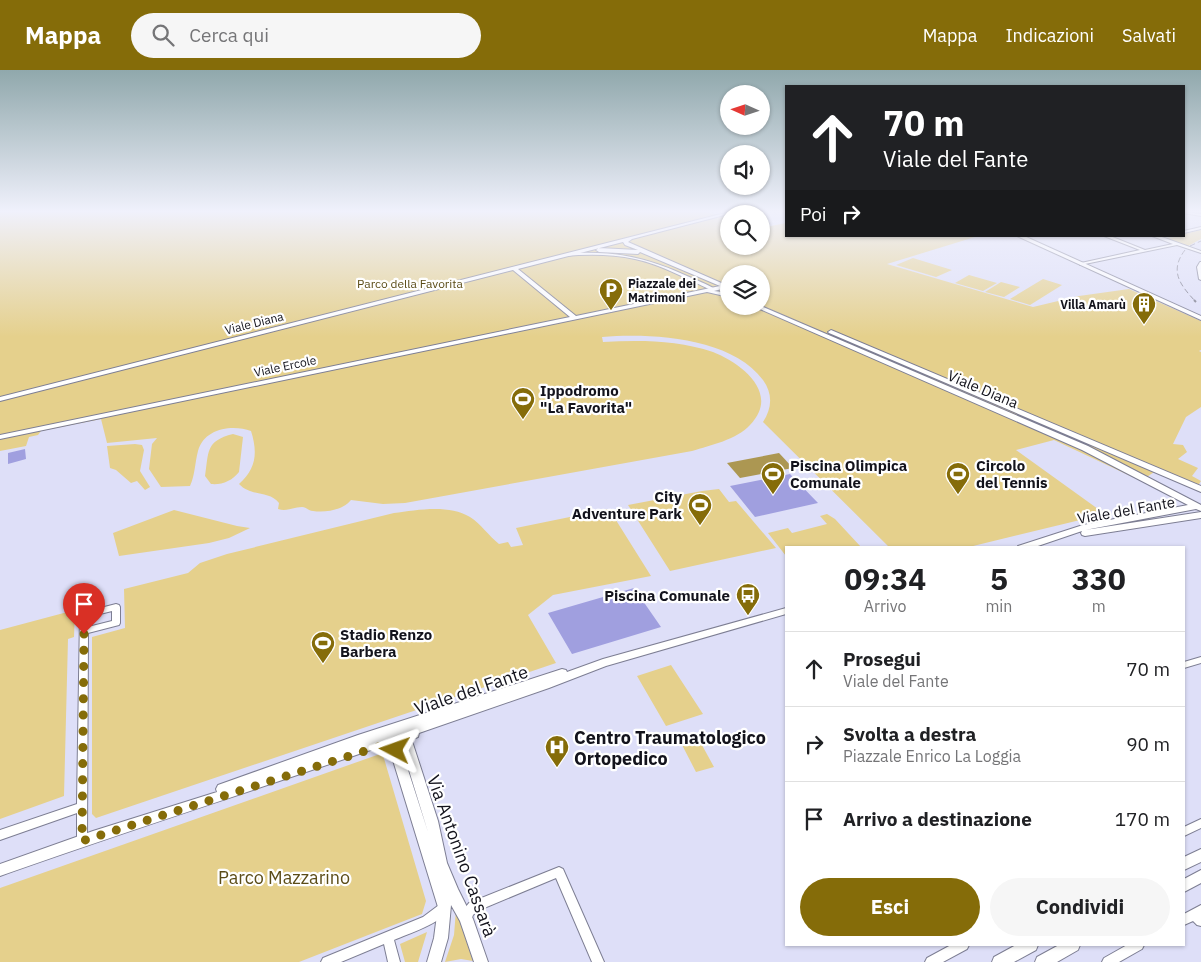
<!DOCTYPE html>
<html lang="it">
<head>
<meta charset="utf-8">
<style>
  :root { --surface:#fff; --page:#f6f6f6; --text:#202124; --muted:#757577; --line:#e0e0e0; --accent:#856c09 }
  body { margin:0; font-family:"IBM Plex Sans",sans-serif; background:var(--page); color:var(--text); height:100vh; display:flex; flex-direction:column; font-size:19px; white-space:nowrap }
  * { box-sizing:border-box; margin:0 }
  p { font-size:16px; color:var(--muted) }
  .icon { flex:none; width:28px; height:28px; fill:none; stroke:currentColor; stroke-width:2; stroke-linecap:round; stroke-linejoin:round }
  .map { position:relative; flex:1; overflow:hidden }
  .details { position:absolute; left:785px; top:476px; width:400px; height:400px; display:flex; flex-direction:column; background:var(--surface); border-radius:0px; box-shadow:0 1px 4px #0004 }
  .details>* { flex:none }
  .hud { position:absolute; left:785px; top:15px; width:400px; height:152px; border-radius:0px; box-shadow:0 1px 4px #0004; background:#202124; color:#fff; overflow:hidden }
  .needle { width:32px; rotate:273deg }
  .buttons { position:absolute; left:720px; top:15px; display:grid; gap:10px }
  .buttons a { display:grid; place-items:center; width:50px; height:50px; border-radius:50%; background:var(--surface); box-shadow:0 1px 4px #0004; font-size:25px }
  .pin { position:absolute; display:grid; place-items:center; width:42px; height:42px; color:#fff; margin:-51px -21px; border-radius:50% 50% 50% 0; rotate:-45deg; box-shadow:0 0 5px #0007 }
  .pin .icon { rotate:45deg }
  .me { position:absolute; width:55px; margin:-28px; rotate:274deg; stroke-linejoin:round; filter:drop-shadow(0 0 4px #0008) }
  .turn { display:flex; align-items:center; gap:18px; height:105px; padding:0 15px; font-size:22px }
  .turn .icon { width:65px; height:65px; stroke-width:2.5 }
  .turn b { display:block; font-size:35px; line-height:42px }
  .then { display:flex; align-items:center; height:48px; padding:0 15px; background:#0003; gap:10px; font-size:19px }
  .eta { display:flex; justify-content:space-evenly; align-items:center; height:85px; text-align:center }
  .eta b { font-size:30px; font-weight:800; line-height:35px }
  .cta { display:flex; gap:10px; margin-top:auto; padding:10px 15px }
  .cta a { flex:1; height:58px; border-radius:30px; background:var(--accent); color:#fff; font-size:20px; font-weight:800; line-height:58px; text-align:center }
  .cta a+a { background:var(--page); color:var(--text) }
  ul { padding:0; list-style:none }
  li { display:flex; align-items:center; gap:15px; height:75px; padding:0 15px; border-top:1px solid var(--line) }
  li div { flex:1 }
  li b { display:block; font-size:19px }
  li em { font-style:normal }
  header { display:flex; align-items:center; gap:30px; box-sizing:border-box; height:70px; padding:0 25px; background:var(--accent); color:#fff }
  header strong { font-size:24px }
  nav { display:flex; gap:28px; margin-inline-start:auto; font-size:18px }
  .search { width:350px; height:45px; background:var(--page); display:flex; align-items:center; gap:12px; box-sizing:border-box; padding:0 18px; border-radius:28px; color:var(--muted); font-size:19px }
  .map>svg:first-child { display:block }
</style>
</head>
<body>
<header>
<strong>Mappa</strong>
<div class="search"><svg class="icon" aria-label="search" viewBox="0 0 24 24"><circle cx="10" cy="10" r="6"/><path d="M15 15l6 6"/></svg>Cerca qui</div>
<nav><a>Mappa</a><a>Indicazioni</a><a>Salvati</a></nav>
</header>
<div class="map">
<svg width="1201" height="892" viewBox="0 0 1201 892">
  <rect width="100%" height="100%" fill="#dedff8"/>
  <!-- green -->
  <path fill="#e5d08c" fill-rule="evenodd" d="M0 142H706L729 148V176H761V158L786 153V166H972L975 167 887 194 1033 237 1079 226 1129 219 1201 251V280L1199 281 1201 282V337L1186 347 1173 374 1183 375 1187 382 1178 389 1198 398 1192 406 1201 411 1197 417 1157 400 1141 411 1054 370 1016 380 1105 444 969 477H889L763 352C772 338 773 324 763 310 731 267 651 263 602 267L603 272C640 270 677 270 713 282 741 293 781 323 750 355 736 370 711 375 692 381L405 433 383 434 351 430C343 440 325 443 313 441 309 441 306 437 302 437 293 437 287 442 278 439L279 433C269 420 251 427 239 414 256 399 258 383 251 361 233 354 204 358 198 381 195 392 195 405 190 416L161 417 149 399 152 374 157 368 107 373 101 349 41 361 38 365 29 367 26 376 0 381ZM729 204H761V236H729Z
    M1201 160V169L1188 176 1165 168 1184 166V164Z
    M913 188 952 200 936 207 896 195Z
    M969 205 997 213 983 221 955 213Z
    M1043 209 1062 215 1030 235 1010 229Z
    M1001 212 1020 217 1004 227 985 222Z
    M233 364 243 367 239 402C232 411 222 415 211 414L205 406C209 382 205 371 233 364Z
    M135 374 142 375 144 380 140 401 150 417 145 420 137 411 131 413 116 400 110 398 107 376Z
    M719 419 729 432 736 431 776 478 670 501 628 435 702 421Z
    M609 439 651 506 553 525 528 545 556 593 96 748 92 744V567L125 558 124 519 188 503 200 493 227 484 394 443C417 440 449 434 470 447 481 454 489 466 499 474L508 472 511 477 523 475 516 458Z
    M174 440 237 456 250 458 229 468 209 473 119 486 113 463Z
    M827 444 835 449 861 477 786 478V486L768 463 788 458 792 463 827 454 820 446Z
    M75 540 74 567 68 569 64 726 0 749V560Z
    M671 595 703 644 666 656 637 606Z
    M697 666 714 697 696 702 680 671Z
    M380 684 383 685 426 831 422 844 299 892H0V818Z
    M456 840 473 891 461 889 445 892 454 865Z
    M427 862 418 892H405L400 874Z"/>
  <!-- water -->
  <path fill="#ac9752" d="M779 383 793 398 740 408 727 393Z"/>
  <!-- building -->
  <path fill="#a09fdf" d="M25 379 26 389 8 394V383Z
    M790 404 818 433 755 447 730 416Z
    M634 518 661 557 572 584 548 543Z"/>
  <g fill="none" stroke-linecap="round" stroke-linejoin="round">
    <!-- minor casing -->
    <g stroke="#7d7e93" stroke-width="2">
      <path id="minor" d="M1184 142 1201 144V146L1184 143Z
        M1201 157V159L1184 163V161Z
        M1104 166H1110L1145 180 1173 174 1152 166H1159L1201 181V183L1177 175 1080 195V193H1081L1140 180Z
        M573 183C617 181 648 188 687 206 696 210 707 214 715 219L711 220C687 209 662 195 635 189 612 184 588 184 565 186L563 185Z
        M1200 192H1201V210L1199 209 1197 197Z
        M116 534 119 535 120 537V553L119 555 88 563 87 771 86 774 82 776 78 774 77 771V743L0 770V760L77 734 80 545 81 543ZM112 541V551L88 557V547Z
        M1201 587V593L1184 598V592Z
        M1201 749V758L1184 766V757Z
        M559 797 563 799 604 892H592L556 808 477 841 473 845 470 853 466 854 462 853C459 845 464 839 469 833Z
        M443 834 447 835 449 839C442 853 408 864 394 870L400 892H388L384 874 341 892H321L323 888 423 847 439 835Z
        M1201 835V856L1197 855 1193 851 1184 855V844Z
        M951 875H969L967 879 943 892H925L927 888Z
        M1127 875H1144L1142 879 1119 892H1102L1104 888Z"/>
    </g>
    <!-- tertiary casing -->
    <g stroke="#7d7e93" stroke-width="2">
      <path id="tertiary" d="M729 142H736L632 169 628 172 726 215V218L714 221 729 223V227L707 222 0 369V365L570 247 513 200 0 331V327ZM623 172 625 175 638 180 599 178 596 180 599 182 638 184 640 182 720 216 576 246 518 199Z
        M1017 166H1024L1201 246V250Z
        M753 236H761L1088 376 1201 435V441L1196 439 1085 460 1201 442V448L1085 466 1082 465 1081 463 1082 461 1032 478H1017L1018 476 1083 455 1188 435 1082 380Z
        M831 260 1201 416V422L829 263 828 262Z
        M786 538V544L606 596 549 618 419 663 418 667 413 669 412 671 438 751 447 793 458 819 473 849 488 892H474L460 851 451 835 448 868 441 892H427L434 868 438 837 388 674C259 719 129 760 0 806V794L93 761 217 722 216 719 218 715 358 665 562 599 566 600 567 602 603 589ZM401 669 400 671 428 762 399 672Z
        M1201 779V792L1184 800V787Z
        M1201 800V813L1184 822V809Z
        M1016 875H1038L1036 880 1014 892H992L994 887Z
        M1059 875H1080L1078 880 1057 892H1035L1037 887Z"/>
    </g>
    <!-- minor -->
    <use href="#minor" fill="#fff" fill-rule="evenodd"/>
    <!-- tertiary -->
    <use href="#tertiary" fill="#fff" fill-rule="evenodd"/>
    <!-- rail-far1 -->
    <path stroke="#79798a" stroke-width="1" stroke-dasharray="5.5 3" stroke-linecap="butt" d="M1190 176 1201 171
      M1185 180C1169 201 1180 215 1196 232"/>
    <!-- rail -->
    <path stroke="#79798a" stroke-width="2" stroke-dasharray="8 4" stroke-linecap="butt" d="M1194 230 1196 232"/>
  </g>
  <!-- sky -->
  <linearGradient id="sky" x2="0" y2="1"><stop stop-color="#90a8ac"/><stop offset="0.53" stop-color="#f0f1fc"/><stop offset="1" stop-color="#f0f1fc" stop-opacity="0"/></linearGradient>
  <rect width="1201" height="267" fill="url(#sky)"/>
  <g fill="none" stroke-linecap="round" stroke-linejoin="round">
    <!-- route -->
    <path stroke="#856c09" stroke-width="9" stroke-dasharray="0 16.2" d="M84 564 82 771 384 675 392 676 395 680"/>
  </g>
  <!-- icons -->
  <defs>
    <g id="parking-pin" transform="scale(1.25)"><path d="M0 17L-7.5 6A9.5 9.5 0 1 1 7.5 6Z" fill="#856c09" stroke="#fff"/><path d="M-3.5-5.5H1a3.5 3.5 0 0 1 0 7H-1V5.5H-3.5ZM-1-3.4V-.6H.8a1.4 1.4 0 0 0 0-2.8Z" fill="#fff"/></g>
    <g id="building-pin" transform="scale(1.25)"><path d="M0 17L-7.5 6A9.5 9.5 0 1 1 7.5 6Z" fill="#856c09" stroke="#fff"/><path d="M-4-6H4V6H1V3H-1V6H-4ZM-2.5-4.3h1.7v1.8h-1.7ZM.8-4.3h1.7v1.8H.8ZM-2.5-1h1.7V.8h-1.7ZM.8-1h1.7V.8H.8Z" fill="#fff"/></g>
    <g id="stadium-pin" transform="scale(1.25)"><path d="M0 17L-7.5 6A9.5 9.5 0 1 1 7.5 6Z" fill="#856c09" stroke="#fff"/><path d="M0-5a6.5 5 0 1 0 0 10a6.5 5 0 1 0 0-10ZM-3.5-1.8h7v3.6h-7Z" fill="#fff"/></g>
    <g id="bus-pin" transform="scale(1.25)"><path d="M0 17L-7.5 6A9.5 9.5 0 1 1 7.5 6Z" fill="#856c09" stroke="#fff"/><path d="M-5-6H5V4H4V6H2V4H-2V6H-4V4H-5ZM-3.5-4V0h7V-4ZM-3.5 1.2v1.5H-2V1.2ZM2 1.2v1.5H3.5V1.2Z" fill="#fff"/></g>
    <g id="hospital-pin" transform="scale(1.25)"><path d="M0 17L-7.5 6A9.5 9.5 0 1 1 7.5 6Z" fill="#856c09" stroke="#fff"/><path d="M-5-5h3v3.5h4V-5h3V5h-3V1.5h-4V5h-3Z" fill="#fff"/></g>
  </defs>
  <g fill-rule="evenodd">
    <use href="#parking-pin" x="611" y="220"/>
    <use href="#building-pin" x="1144" y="234"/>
    <use href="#stadium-pin" x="523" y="329"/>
    <use href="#stadium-pin" x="773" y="404"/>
    <use href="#stadium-pin" x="958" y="404"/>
    <use href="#stadium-pin" x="700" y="435"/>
    <use href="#bus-pin" x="748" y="525"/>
    <use href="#stadium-pin" x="323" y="573"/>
    <use href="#hospital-pin" x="557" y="677"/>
  </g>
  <g text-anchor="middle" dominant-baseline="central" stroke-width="4.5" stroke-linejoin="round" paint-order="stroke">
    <!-- far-park labels -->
    <g font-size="12" fill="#5b4c17" stroke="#fff">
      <text x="410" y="213">Parco della Favorita</text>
    </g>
    <!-- far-poi labels -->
    <g font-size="12" font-weight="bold" fill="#13131c" stroke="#fff" text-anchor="start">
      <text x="628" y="213">Piazzale dei<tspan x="628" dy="14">Matrimoni</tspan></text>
      <text x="1126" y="234" text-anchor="end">Villa Amarù</text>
    </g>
    <!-- far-street labels -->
    <g font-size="12" fill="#13131c" stroke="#fff">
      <text transform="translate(254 253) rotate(-14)">Viale Diana</text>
      <text transform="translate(285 296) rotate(-12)">Viale Ercole</text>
    </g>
    <!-- street labels -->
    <g font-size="15" fill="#13131c" stroke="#fff">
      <text transform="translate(983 319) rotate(23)">Viale Diana</text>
      <text transform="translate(1126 440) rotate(-10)">Viale del Fante</text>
    </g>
    <!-- poi labels -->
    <g font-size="15" font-weight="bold" fill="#13131c" stroke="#fff" text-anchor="start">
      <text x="540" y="320">Ippodromo<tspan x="540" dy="17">"La Favorita"</tspan></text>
      <text x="790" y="395">Piscina Olimpica<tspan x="790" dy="17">Comunale</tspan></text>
      <text x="976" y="395">Circolo<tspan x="976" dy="17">del Tennis</tspan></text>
      <text x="682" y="426" text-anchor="end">City<tspan x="682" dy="17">Adventure Park</tspan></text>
      <text x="730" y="525" text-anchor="end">Piscina Comunale</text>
      <text x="340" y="564">Stadio Renzo<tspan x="340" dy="17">Barbera</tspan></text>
    </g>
    <!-- near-street labels -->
    <g font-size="18" fill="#13131c" stroke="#fff">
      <text transform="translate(471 620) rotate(-19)">Viale del Fante</text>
      <text transform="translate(462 786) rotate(70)">Via Antonino Cassarà</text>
    </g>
    <!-- near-poi labels -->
    <g font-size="18" font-weight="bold" fill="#13131c" stroke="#fff" text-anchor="start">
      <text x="574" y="667">Centro Traumatologico<tspan x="574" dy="21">Ortopedico</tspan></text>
    </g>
    <!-- near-park labels -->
    <g font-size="18" fill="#5b4c17" stroke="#fff">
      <text x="284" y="807">Parco Mazzarino</text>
    </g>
  </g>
</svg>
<div class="buttons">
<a><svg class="needle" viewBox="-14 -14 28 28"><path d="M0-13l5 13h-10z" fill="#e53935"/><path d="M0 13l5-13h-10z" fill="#757577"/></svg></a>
<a><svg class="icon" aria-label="sound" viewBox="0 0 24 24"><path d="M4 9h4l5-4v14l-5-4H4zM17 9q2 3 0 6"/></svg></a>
<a><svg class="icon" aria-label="search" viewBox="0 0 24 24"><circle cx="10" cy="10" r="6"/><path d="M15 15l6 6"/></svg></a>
<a><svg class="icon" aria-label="layers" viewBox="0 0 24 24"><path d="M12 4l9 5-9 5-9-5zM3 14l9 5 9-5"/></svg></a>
</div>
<div class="pin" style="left:84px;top:564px;background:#d93025"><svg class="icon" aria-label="arrive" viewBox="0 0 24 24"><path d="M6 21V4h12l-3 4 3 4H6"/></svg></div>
<svg class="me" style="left:395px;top:680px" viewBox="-20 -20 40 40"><path d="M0-17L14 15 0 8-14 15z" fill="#856c09" stroke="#fff" stroke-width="4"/></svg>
<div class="hud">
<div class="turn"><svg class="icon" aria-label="ahead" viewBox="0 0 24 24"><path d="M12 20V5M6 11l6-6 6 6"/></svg><div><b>70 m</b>Viale del Fante</div></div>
<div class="then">Poi<svg class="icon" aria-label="right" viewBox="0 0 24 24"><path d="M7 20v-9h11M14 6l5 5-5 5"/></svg></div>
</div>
<section class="details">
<div class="eta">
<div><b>09:34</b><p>Arrivo</p></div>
<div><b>5</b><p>min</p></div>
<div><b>330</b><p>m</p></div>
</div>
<ul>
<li><svg class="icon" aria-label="ahead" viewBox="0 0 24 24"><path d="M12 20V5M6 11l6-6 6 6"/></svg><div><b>Prosegui</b><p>Viale del Fante</p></div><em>70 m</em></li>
<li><svg class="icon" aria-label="right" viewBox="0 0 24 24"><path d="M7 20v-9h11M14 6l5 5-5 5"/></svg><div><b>Svolta a destra</b><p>Piazzale Enrico La Loggia</p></div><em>90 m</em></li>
<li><svg class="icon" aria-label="arrive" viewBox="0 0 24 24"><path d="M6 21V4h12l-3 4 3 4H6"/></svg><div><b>Arrivo a destinazione</b></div><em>170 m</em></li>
</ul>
<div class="cta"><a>Esci</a><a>Condividi</a></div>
</section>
</div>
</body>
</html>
